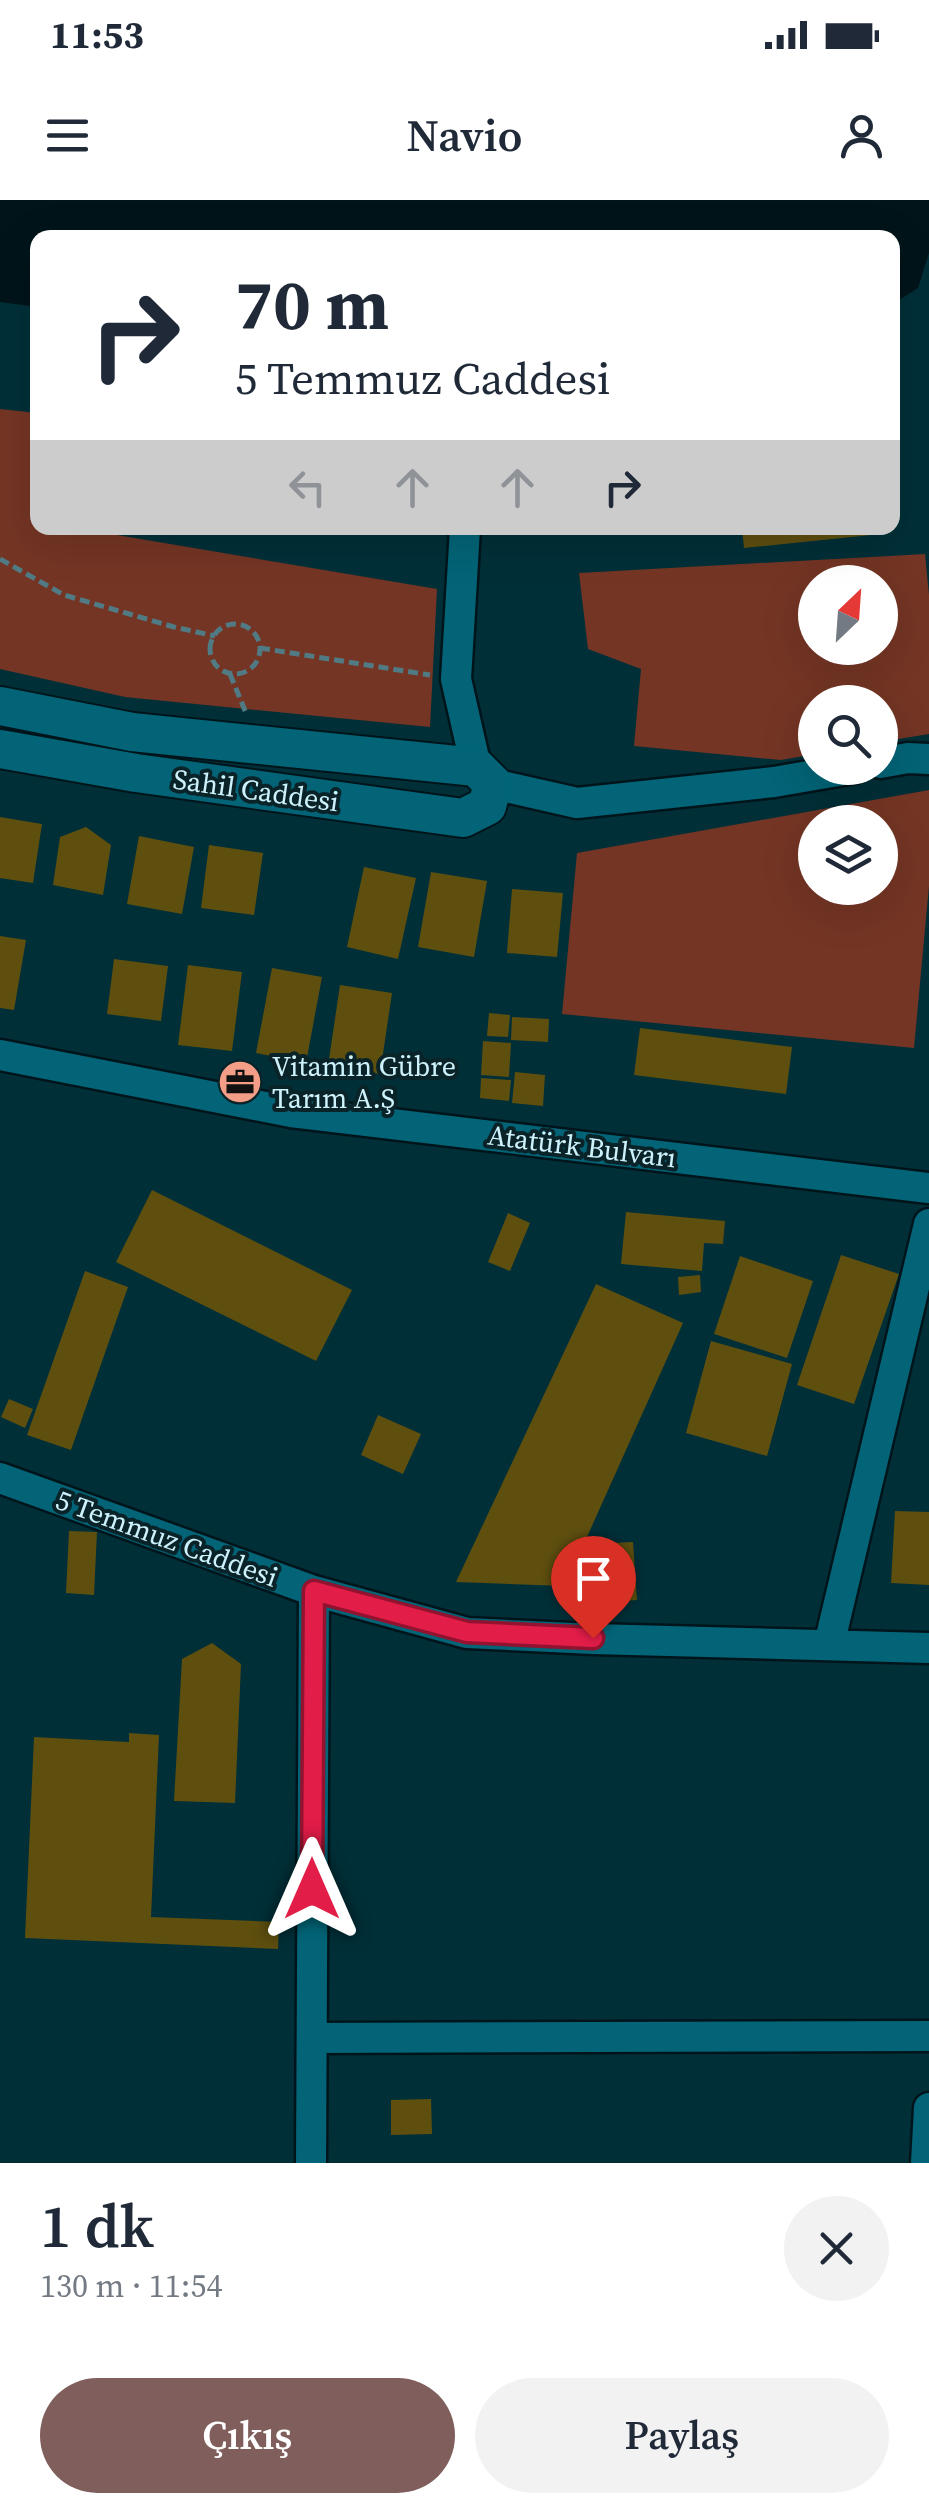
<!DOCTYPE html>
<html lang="tr">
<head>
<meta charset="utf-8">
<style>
  :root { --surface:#fff; --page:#f2f2f3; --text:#1f2937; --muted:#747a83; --accent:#7f5e5b }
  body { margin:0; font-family:"Source Serif 4",serif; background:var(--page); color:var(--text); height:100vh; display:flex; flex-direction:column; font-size:38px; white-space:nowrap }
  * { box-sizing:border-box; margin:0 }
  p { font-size:32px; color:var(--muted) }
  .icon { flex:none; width:55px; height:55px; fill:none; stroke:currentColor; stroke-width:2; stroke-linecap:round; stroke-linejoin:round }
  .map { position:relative; height:1963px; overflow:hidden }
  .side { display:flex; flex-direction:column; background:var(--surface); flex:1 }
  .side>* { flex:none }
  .banner { position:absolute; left:30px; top:30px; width:870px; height:305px; border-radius:20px; box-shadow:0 10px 40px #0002; background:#fff; color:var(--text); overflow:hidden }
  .needle { width:65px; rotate:25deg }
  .tools { position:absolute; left:798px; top:365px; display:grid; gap:20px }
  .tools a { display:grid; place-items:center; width:100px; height:100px; border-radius:50%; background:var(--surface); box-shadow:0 10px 40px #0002; font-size:50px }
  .pin { position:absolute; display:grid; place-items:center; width:85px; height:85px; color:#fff; margin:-102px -42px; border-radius:50% 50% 50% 0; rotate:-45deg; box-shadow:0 0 10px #0007 }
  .pin .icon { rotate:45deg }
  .me { position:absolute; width:110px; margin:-55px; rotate:0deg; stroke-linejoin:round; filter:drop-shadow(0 0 8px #0008) }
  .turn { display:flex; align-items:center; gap:35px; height:210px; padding:0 40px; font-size:45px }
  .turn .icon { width:130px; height:130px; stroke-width:2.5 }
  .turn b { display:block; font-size:70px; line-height:85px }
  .lanes { display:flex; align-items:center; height:95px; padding:0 40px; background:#0003; justify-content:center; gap:50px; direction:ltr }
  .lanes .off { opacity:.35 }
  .round { display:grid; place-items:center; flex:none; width:105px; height:105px; border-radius:52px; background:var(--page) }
  .headline { display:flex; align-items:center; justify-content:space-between; height:170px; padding:0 40px }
  h1 { font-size:60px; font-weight:600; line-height:75px }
  .button { display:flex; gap:20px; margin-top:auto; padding:20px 40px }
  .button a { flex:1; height:115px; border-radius:60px; background:var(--accent); color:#fff; font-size:40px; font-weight:600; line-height:115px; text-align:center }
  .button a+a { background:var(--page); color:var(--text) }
  .status { display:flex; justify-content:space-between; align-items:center; height:70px; padding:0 50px; background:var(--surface); direction:ltr }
  .status svg { height:28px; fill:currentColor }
  header { display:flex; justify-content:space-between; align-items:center; height:130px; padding:0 40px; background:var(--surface); font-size:45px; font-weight:600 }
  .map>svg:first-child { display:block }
</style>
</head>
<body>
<div class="status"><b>11:53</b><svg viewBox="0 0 49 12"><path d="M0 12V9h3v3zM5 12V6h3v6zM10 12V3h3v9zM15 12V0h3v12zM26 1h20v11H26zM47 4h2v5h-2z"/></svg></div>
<header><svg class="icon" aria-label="menu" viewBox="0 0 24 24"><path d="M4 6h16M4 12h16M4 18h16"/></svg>Navio<svg class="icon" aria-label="person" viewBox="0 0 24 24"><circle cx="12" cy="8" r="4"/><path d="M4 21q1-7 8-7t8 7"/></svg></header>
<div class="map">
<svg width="929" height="1963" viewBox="0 0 929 1963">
  <rect width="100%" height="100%" fill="#012f38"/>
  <!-- green -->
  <path fill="#743524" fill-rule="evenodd" d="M0 209 37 213 38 328H111V334L437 389 430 527 125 497 0 469Z
    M925 354 929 395V534L880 542V502H815V554L781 560 634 546 641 469 588 449 579 373ZM880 382V448H815V382Z
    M929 590V686L914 848 562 814 577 653ZM815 622H880V688H815Z"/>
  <!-- water -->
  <path fill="#001419" d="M0 0H929V53L918 88 893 104 892 38H38L37 107 0 102Z"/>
  <!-- building -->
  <path fill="#5e4f0f" d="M742 328H881V334L744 348Z
    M0 617 42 624 33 683 0 678Z
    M86 627 111 645 103 695 53 685 60 637Z
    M139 636 194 647 182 714 127 704Z
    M209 645 263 653 254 715 201 708Z
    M364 667 416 678 398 759 347 747Z
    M431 672 487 681 474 757 418 747Z
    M512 689 563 693 557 757 507 753Z
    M0 736 26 740 14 810 0 808Z
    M114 759 168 766 161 821 107 814Z
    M188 765 242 772 232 851 178 845Z
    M272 768 322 777 306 863 256 853Z
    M340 785 392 793 380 874 328 866Z
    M489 813 510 815 508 837 487 836Z
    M512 817 549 819 548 842 511 840Z
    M640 828 792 847 786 894 634 875Z
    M483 841 511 843 509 877 481 875Z
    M515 872 545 875 543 906 512 903Z
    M481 878 511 880 509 901 480 898Z
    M152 990 352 1090 316 1161 116 1062Z
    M626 1012 725 1021 723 1044 704 1043 702 1071 621 1064Z
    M508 1013 530 1023 510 1071 488 1062Z
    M841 1055 899 1074 854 1204 797 1185Z
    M740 1056 813 1081 787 1158 714 1134Z
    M85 1071 128 1087 71 1250 27 1235Z
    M700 1075 701 1092 679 1095 678 1077Z
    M596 1084 683 1123 565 1386 456 1382Z
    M711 1141 792 1164 767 1256 686 1233Z
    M9 1199 33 1209 25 1228 1 1217Z
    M378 1215 421 1234 403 1274 361 1255Z
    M895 1311 929 1312V1385L891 1383Z
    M69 1331 97 1332 94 1395 66 1393Z
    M633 1342 637 1400 597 1403 593 1344Z
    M212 1443 241 1464 235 1603 174 1601 182 1459Z
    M129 1533 159 1535 151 1717 279 1722 278 1749 25 1738 34 1537 129 1542Z
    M431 1899 432 1934 391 1935V1900Z"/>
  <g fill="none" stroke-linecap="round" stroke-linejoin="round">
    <!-- minor casing -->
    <g stroke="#00151b" stroke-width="35">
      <path id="minor" d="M465 328 456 479 476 567
        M880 563 908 558 929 559
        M493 584 577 603 774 582 855 568
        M0 855 291 912 929 988
        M0 1278 314 1391 467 1433 593 1439 929 1448
        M829 1445 929 1024
        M312 1838 929 1836
        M311 1963 314 1391
        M926 1963 929 1908"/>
    </g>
    <!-- tertiary casing -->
    <g stroke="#00151b" stroke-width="42">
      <path id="tertiary" d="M0 506 132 532 476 567 493 584 487 606 463 618 136 573 0 549"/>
    </g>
    <!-- path -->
    <path stroke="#517b84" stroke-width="5" stroke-dasharray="10 5" stroke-linecap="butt" d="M0 359 64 395 174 427 215 436
      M210 449a25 25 0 1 1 50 0a25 25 0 1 1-50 0Z
      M260 448 430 475
      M230 474 246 513"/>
    <!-- minor -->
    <use href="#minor" stroke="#026476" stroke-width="30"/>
    <!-- tertiary -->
    <use href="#tertiary" stroke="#026476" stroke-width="38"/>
  </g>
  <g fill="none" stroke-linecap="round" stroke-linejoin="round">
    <!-- route casing -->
    <g stroke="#92132f" stroke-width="25">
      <path id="route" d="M312 1689 314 1391 467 1432 593 1438"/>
    </g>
    <!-- route -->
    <use href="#route" stroke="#e11d48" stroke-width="18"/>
  </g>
  <!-- icons -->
  <defs>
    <g id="office-disc" transform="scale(2.25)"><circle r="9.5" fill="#f49e87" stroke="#0a2329"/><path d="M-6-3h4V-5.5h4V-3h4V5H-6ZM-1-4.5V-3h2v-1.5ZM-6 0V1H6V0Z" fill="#111"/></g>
  </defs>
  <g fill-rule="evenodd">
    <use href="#office-disc" x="240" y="882"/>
  </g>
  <g text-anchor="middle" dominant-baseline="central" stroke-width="8" stroke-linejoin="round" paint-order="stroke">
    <!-- street labels -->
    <g font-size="28" fill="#cdf2fc" stroke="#0a2329">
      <text transform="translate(256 590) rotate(8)">Sahil Caddesi</text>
      <text transform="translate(582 946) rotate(7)">Atatürk Bulvarı</text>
      <text transform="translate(167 1338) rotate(20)">5 Temmuz Caddesi</text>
    </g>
    <!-- poi labels -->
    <g font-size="28" fill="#cdf2fc" stroke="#0a2329" text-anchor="start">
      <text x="272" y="866">Vitamin Gübre<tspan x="272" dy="32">Tarım A.Ş</tspan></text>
    </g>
  </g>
</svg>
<div class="tools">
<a><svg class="needle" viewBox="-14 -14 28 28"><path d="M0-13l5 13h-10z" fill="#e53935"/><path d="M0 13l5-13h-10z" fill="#747a83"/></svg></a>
<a><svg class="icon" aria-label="search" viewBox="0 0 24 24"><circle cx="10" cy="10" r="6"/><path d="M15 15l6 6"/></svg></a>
<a><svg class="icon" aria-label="layers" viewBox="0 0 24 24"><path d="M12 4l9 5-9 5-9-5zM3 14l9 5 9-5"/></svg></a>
</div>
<div class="pin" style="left:593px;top:1438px;background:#d93025"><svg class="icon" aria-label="arrive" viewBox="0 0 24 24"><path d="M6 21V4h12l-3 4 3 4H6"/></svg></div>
<svg class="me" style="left:312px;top:1689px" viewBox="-20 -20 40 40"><path d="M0-17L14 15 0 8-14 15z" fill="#e11d48" stroke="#fff" stroke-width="4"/></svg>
<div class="banner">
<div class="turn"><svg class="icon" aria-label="right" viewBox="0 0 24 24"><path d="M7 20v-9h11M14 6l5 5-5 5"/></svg><div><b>70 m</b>5 Temmuz Caddesi</div></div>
<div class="lanes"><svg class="icon off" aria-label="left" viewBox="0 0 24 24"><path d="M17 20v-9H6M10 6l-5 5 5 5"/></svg><svg class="icon off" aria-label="ahead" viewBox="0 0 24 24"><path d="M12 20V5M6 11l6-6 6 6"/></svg><svg class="icon off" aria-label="ahead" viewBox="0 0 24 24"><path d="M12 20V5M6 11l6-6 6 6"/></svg><svg class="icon" aria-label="right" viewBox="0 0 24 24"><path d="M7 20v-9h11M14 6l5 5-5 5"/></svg></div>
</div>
</div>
<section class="side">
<div class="headline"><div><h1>1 dk</h1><p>130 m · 11:54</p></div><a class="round"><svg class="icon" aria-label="close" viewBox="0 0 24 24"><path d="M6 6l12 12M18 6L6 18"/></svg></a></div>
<div class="button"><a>Çıkış</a><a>Paylaş</a></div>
</section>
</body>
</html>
